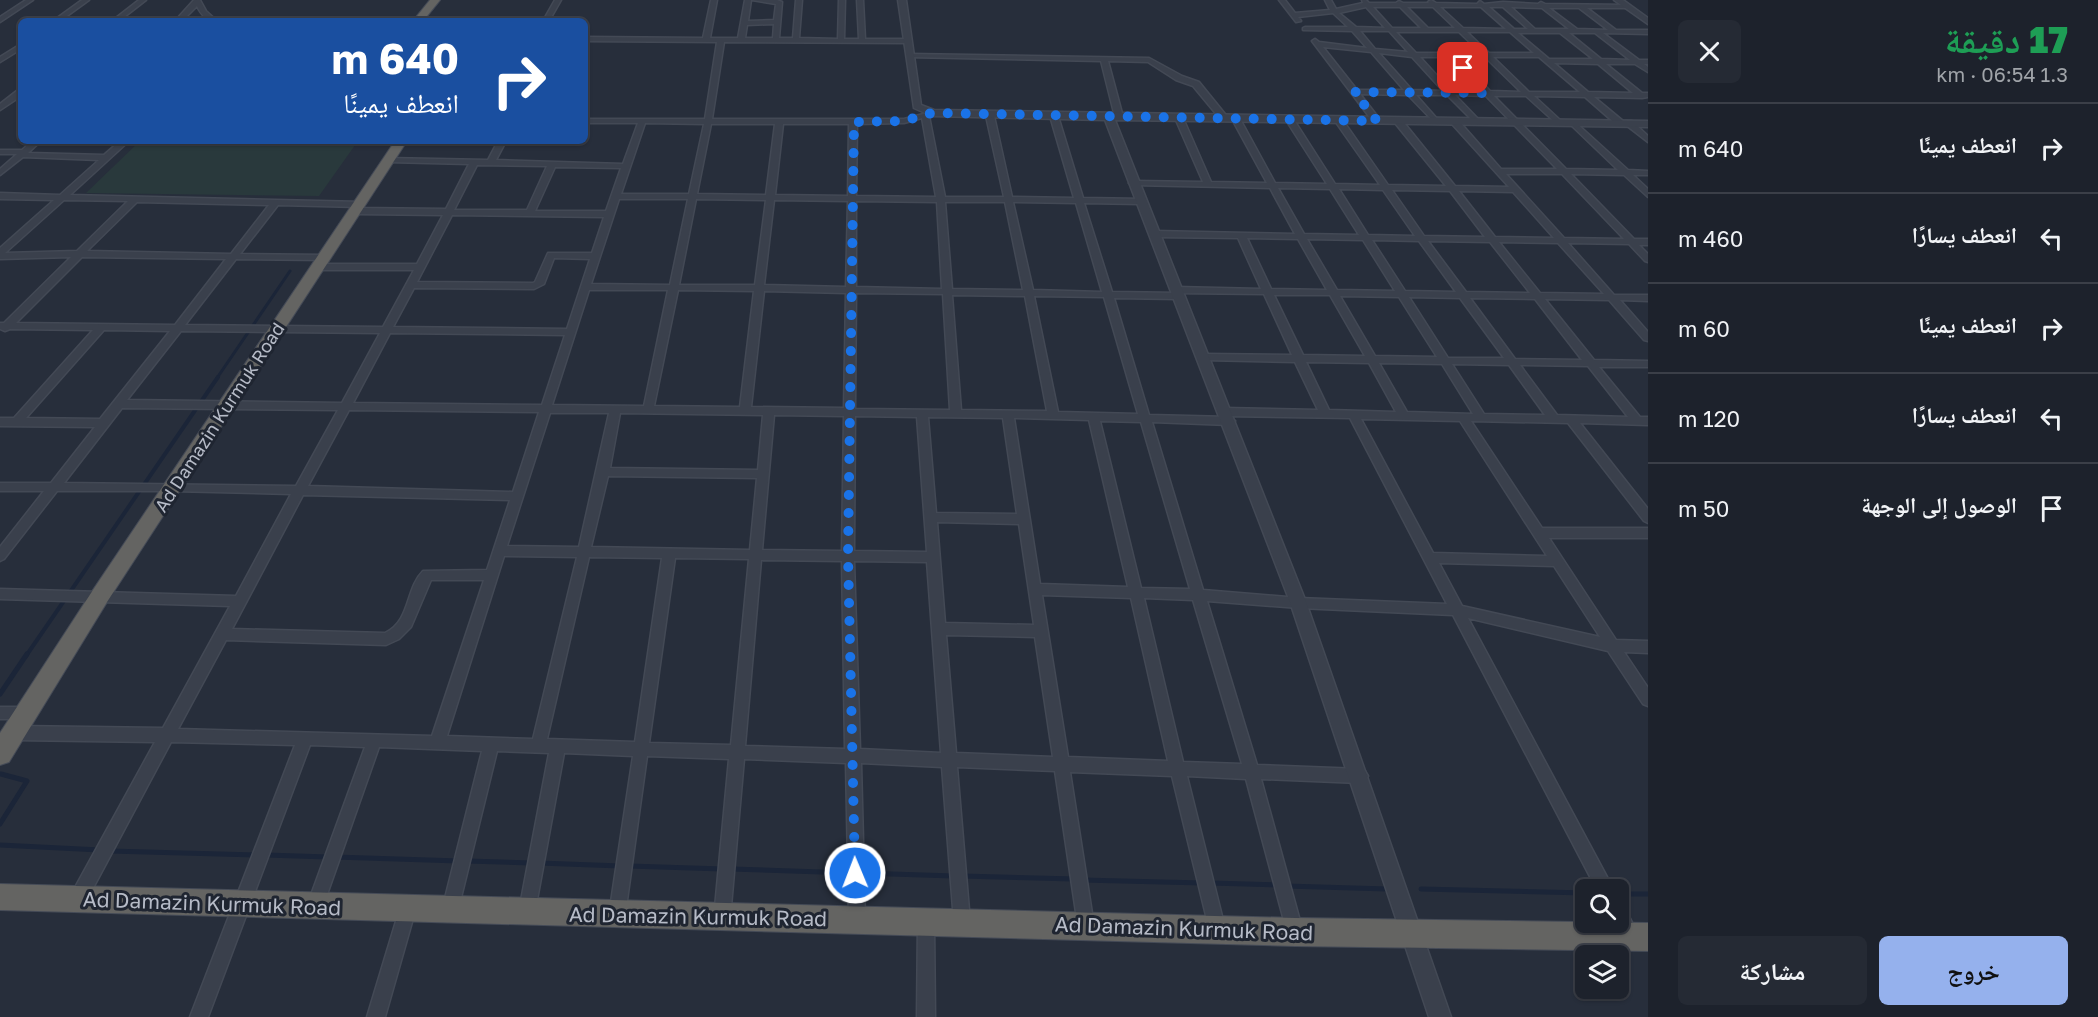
<!DOCTYPE html>
<html lang="ar">
<head>
<meta charset="utf-8">
<style>
  :root { --surface:#1d222c; --page:#252a34; --text:#f1f3f6; --muted:#a0a4a9; --line:#3b3f48; --accent:#95b1ed }
  body { margin:0; font-family:"Golos Text","Noto Naskh Arabic",sans-serif; background:var(--page); color:var(--text); direction:rtl; height:100vh; display:flex; flex-direction:column; font-size:22px; white-space:nowrap }
  * { box-sizing:border-box; margin:0 }
  p { font-size:20px; color:var(--muted) }
  .icon { flex:none; width:33px; height:33px; fill:none; stroke:currentColor; stroke-width:2; stroke-linecap:round; stroke-linejoin:round }
  .map { position:relative; flex:1; overflow:hidden; direction:ltr }
  .side { display:flex; flex-direction:column; background:var(--surface); width:450px }
  .side>* { flex:none }
  .banner { position:absolute; left:18px; top:18px; width:570px; height:126px; border-radius:9px; box-shadow:0 2px 4px #0004,0 0 0 2px var(--line); direction:rtl; background:#1a4fa0; color:#fff; overflow:hidden }
  .buttons { position:absolute; left:1575px; top:879px; display:grid; gap:12px }
  .buttons a { display:grid; place-items:center; width:54px; height:54px; border-radius:9px; background:var(--surface); box-shadow:0 2px 4px #0004,0 0 0 2px var(--line); font-size:30px }
  .pin { position:absolute; display:grid; place-items:center; width:51px; height:51px; color:#fff; margin:-26px; border-radius:12px; box-shadow:0 3px 9px #0006 }
  .me { position:absolute; width:66px; margin:-33px; rotate:359deg; stroke-linejoin:round; filter:drop-shadow(0 0 4px #0008) }
  .turn { display:flex; align-items:center; gap:21px; height:126px; padding:0 30px; font-size:27px }
  .turn .icon { width:78px; height:78px; stroke-width:2.5 }
  .turn b { display:block; font-size:42px; line-height:51px }
  .round { display:grid; place-items:center; flex:none; width:63px; height:63px; border-radius:9px; background:var(--page) }
  .overview { display:flex; align-items:center; justify-content:space-between; height:102px; padding:0 30px }
  h1 { font-size:36px; font-weight:800; line-height:45px; color:#1e9e55 }
  .action { display:flex; gap:12px; margin-top:auto; padding:12px 30px }
  .action a { flex:1; height:69px; border-radius:9px; background:var(--accent); color:#111; font-size:24px; font-weight:800; line-height:69px; text-align:center }
  .action a+a { background:var(--page); color:var(--text) }
  ul { padding:0; list-style:none }
  li { display:flex; align-items:center; gap:18px; height:90px; padding:0 30px; border-top:2px solid var(--line) }
  li div { flex:1 }
  li b { display:block; font-size:22px }
  li em { font-style:normal }
  main { display:flex; flex:1; min-height:0 }
  .map>svg:first-child { display:block }
</style>
</head>
<body>
<main>
<section class="side">
<div class="overview"><div><h1>17 دقيقة</h1><p>1.3 km · 06:54</p></div><a class="round"><svg class="icon" aria-label="close" viewBox="0 0 24 24"><path d="M6 6l12 12M18 6L6 18"/></svg></a></div>
<ul>
<li><svg class="icon" aria-label="right" viewBox="0 0 24 24"><path d="M7 20v-9h11M14 6l5 5-5 5"/></svg><div><b>انعطف يمينًا</b></div><em>640 m</em></li>
<li><svg class="icon" aria-label="left" viewBox="0 0 24 24"><path d="M17 20v-9H6M10 6l-5 5 5 5"/></svg><div><b>انعطف يسارًا</b></div><em>460 m</em></li>
<li><svg class="icon" aria-label="right" viewBox="0 0 24 24"><path d="M7 20v-9h11M14 6l5 5-5 5"/></svg><div><b>انعطف يمينًا</b></div><em>60 m</em></li>
<li><svg class="icon" aria-label="left" viewBox="0 0 24 24"><path d="M17 20v-9H6M10 6l-5 5 5 5"/></svg><div><b>انعطف يسارًا</b></div><em>120 m</em></li>
<li><svg class="icon" aria-label="arrive" viewBox="0 0 24 24"><path d="M6 21V4h12l-3 4 3 4H6"/></svg><div><b>الوصول إلى الوجهة</b></div><em>50 m</em></li>
</ul>
<div class="action"><a>خروج</a><a>مشاركة</a></div>
</section>
<div class="map">
<svg width="1648" height="1017" viewBox="0 0 1648 1017">
  <rect width="100%" height="100%" fill="#272e3b"/>
  <!-- green -->
  <path fill="#29393c" d="M140 141H358L319 196 86 193Z"/>
  <g fill="none" stroke-linecap="round" stroke-linejoin="round">
    <!-- stream-far2 -->
    <path stroke="#1b2538" stroke-width="3" d="M217 378 290 271"/>
    <!-- stream-far1 -->
    <path stroke="#1b2538" stroke-width="4" d="M26 656 218 377"/>
    <!-- stream -->
    <path stroke="#1b2538" stroke-width="5" d="M0 694 27 654
      M0 824 27 781 1 774
      M0 845 100 850
      M110 851 256 855
      M266 855 328 857
      M335 857 459 861
      M467 861 531 863
      M539 863 621 866
      M629 866 723 869
      M731 869 852 873
      M860 873 954 876
      M962 876 1074 879
      M1082 880 1203 883
      M1211 883 1278 885
      M1286 886 1387 889
      M1421 889 1586 893
      M1618 894H1648"/>
    <!-- minor casing -->
    <g stroke="#434955" stroke-width="3">
      <path id="minor" d="M26 0H33L0 22V17Z
        M82 0H89L60 21H53Z
        M139 0H146L119 21H112Z
        M194 0H200L206 11 217 21C207 21 201 15 197 6L182 21H175Z
        M555 0H561L549 21H543Z
        M711 0H717L710 38H738L745 0H751L748 21 774 20 776 4 752 0H777L782 2 779 38H793L796 0H802L799 38 838 39 839 0H845L844 39H859L857 0H863L865 39H907L910 41 907 43 724 42 712 119H904L935 111V115L929 116 945 197H1004L986 116 990 114 994 116 1012 197 1074 198 1050 116 1054 114 1058 116 1083 198 1143 199V203L1140 204 1084 203 1112 292 1179 293 1184 296 1179 299 1114 298 1149 415 1229 417 1235 421 1229 425 1152 422 1203 590 1299 598 1447 604 1350 418 1224 416 1219 412 1224 408 1318 410 1295 362 1204 360 1199 357 1204 354 1292 355 1264 294 1176 293 1171 290 1176 287 1261 289 1238 238 1154 237 1150 234 1154 231 1295 234 1270 188 1133 185 1129 183 1133 181 1203 182 1175 118 1179 116 1183 118 1211 182 1267 183 1232 119 1236 117 1240 119 1275 183 1327 184 1286 120 1290 118 1294 120 1335 184 1380 185 1335 121 1339 119H1342L1388 185 1446 186 1395 123V119H1401L1455 186 1509 187 1452 124V120H1458L1501 169H1557L1486 96 1455 95 1479 120 1480 122 1476 124 1447 95H1416L1439 121 1435 123 1408 95 1360 94 1381 121 1374 123 1312 41 1315 39 1319 42 1367 48 1352 31 1303 30V28L1305 27H1348L1333 13 1298 17 1301 21 1296 22 1279 0H1285L1295 13 1330 10 1325 0H1331L1336 9 1363 3 1362 0H1366L1369 3H1396L1399 1 1403 3H1429L1428 2 1431 0 1436 3 1477 4 1480 1 1484 4 1503 2 1538 4 1541 2 1545 4 1628 5 1629 6 1626 8H1587L1616 30H1648V34L1603 33 1639 60H1648V64H1644L1648 67V72L1635 64H1606L1642 93H1648V97L1642 98 1594 97 1623 121V125H1617L1585 97 1534 96 1560 120V124H1557L1526 96H1494L1566 169 1618 170 1571 125V121H1574L1628 170 1648 171V175H1633L1648 189V197L1624 175 1571 174 1634 239H1648V245H1639L1648 254V262L1645 261 1629 244 1568 243 1614 295H1648V301L1620 300 1648 332V341L1644 340 1609 300 1545 299 1594 360 1648 361V367H1599L1640 417H1648V425L1580 423 1648 509V523L1644 521 1568 423 1471 421 1542 528H1648V538H1549L1616 640 1648 641V653L1624 652 1648 688V706L1643 704 1608 651 1468 618 1614 890H1597L1453 615 1299 608 1207 601 1257 765 1360 769 1365 771 1368 776 1365 781 1360 783 1261 779 1303 932 1301 938 1295 940 1289 938 1287 932 1246 779 1187 776 1225 928 1223 934 1217 936 1211 934 1209 928 1172 776 1070 772 1094 926 1092 932 1086 934 1080 932 1078 926 1055 771 957 767 970 922 968 928 962 930 956 928 954 922 942 767 861 763 865 919 863 925 857 927 851 925 849 919 846 763 744 759 730 918 728 924 722 926 716 924 714 918 729 759 647 756 625 915 623 921 617 923 611 921 609 915 633 756 564 753 535 911 533 917 527 919 521 917 519 911 549 753 497 751 458 910 456 916 450 918 444 916 442 910 482 751 379 747 323 906 321 912 315 914 309 912 307 906 365 747 310 745 208 1017H190L295 745 171 742 84 905 78 907 72 905 70 899 72 893 155 742 15 740 10 738 8 733 10 728 15 726 163 728 230 606 0 599V589L236 596 291 494 172 491H57L4 559 0 561V547L44 491H0V483H51L95 427 0 426V418H14L93 330 10 329 5 331 0 329V323H4L71 257 0 259V248L54 200 0 199V193L60 195 99 160 23 157 0 175V169L17 154H0V150H22L32 141H41L28 153 104 155 120 141H129L70 195 363 202 364 204 360 207 278 205 240 254 325 255 328 256V260L236 259 185 325 383 327 414 270H319L314 267 319 264H417L443 215 356 214 352 211 356 208 446 209 469 164 388 162 384 160 385 158 488 160 498 141H506L496 160 623 164 638 123H585V119H705L717 42 585 41V37L703 38ZM1366 7 1385 28 1356 27 1339 13ZM1373 7H1400L1421 28H1392ZM1407 7H1433L1455 28H1428ZM1440 7H1481L1506 29 1463 28ZM1489 7H1503L1528 29H1514ZM1511 7 1542 8 1569 29H1535ZM1549 8H1579L1608 30 1577 29ZM774 24 773 38H745L747 25ZM1360 31H1389L1408 52 1375 49ZM1396 32H1459L1481 53H1416ZM1467 32H1510L1534 53H1489ZM1518 33H1560L1593 59H1549ZM1569 33H1595L1630 60 1601 59ZM1323 47 1371 52 1404 90H1357ZM1379 53 1412 57 1443 91 1412 90ZM1420 57H1449L1482 91H1451ZM1457 57H1485L1521 92 1490 91ZM1493 57H1539L1580 92H1529ZM1554 63 1598 64 1633 93 1588 92ZM922 118 936 197 856 196 857 124 904 123ZM645 123 704 124 689 194H621ZM711 124H775L766 195 697 194ZM783 124H849L848 196 775 195ZM477 165 547 166 527 210H454ZM555 167 621 168 606 211H535ZM1506 174H1562L1624 239 1564 238ZM1278 188 1330 189 1359 235 1304 234ZM1339 189 1383 190 1415 236 1368 235ZM1392 190 1450 191 1485 237 1424 236ZM1459 191 1513 192 1554 238 1495 237ZM619 199H688L670 285 591 284ZM696 199 766 200 755 285H679ZM64 200 128 201 77 251 5 253ZM774 200 848 201 846 287 764 285ZM856 201 937 202 942 289 856 287ZM137 202 269 205 231 254 87 251ZM945 202H1005L1023 290 952 289ZM1013 202 1076 203 1102 292 1033 290ZM452 215 604 217 592 253H548L535 282 533 283 417 282ZM1247 238 1298 239 1327 290 1271 289ZM1307 239 1363 240 1395 291 1337 290ZM1372 240 1419 241 1456 292 1405 291ZM1428 241 1490 242 1530 293 1466 292ZM1499 242 1558 243 1604 294 1540 293ZM82 257 226 259 175 325 16 323ZM554 258 590 259 567 329 393 327 414 288 534 289 544 284ZM589 290H668L644 406 552 405ZM678 290 754 291 740 407 654 406ZM764 291 846 293 844 408 751 407ZM856 293 943 294 950 410 855 409ZM952 295 1025 296 1047 411 961 410ZM1274 295H1330L1365 356 1303 355ZM1034 296 1104 297 1138 414 1058 412ZM1340 296 1399 297 1437 357 1375 356ZM1409 297 1460 298 1504 358H1448ZM1470 298 1535 299 1582 360 1515 359ZM104 330 170 331 100 419 26 418ZM181 331 380 333 342 403 127 400ZM390 333 565 335 542 405 353 403ZM1306 362 1369 363 1396 412 1329 410ZM1379 363 1442 364 1473 414 1407 412ZM1452 364 1509 365 1545 415 1484 414ZM1520 365 1588 366 1628 417 1557 415ZM122 408 338 410 296 486 64 483ZM349 410 539 412 513 492 308 486ZM550 413H609L579 547 507 546ZM620 413 763 415 758 470 610 468ZM774 415 844 416 842 551 762 550ZM855 416 917 417 927 552 854 551ZM928 417 1003 418 1017 514 936 513ZM1014 418 1089 420 1128 587 1040 584ZM1361 419 1460 421 1547 556 1433 553ZM1100 421 1141 422 1190 589 1141 588ZM608 476 757 478 750 550 591 547ZM303 495 510 500 487 570 423 571C405 589 411 621 385 633L232 629ZM937 522 1019 524 1034 625 945 623ZM504 556 577 557 533 739 447 736ZM589 557 662 558 635 742 547 739ZM675 558 749 559 731 745 649 743ZM761 560 842 561 845 749 745 746ZM854 561 927 562 941 753 860 749ZM1439 563 1554 566 1600 637 1462 606ZM431 580H484L432 736 178 729 226 640 386 645 399 639 411 627ZM1042 595 1131 598 1168 761 1068 757ZM1144 598 1193 600 1242 764 1183 762ZM946 635 1035 637 1053 757 956 753Z
        M21 44V49L0 62V57Z
        M909 54 1149 58 1182 76 1199 82 1229 119 1222 121 1193 86 1176 80 1148 62 1108 61 1123 117 1119 119 1115 117 1101 61 907 57V55Z
        M18 90H21V96L0 110V104Z
        M1626 121H1632L1648 136V142L1626 125Z
        M0 707H27L32 708 34 713 32 718 27 719H0Z
        M408 900 414 902 416 908 385 1017H367L400 908 402 902Z
        M1618 905 1624 907 1639 936 1637 942 1631 944 1625 942 1614 922H1618Z
        M926 913 932 915 934 921 935 1017H917L918 921 920 915Z"/>
    </g>
    <!-- tertiary casing -->
    <g stroke="#434955" stroke-width="3">
      <path id="tertiary" d="M898 0H906L921 105 934 110 1648 121V127L1115 120 1306 602 1451 1017H1429L1290 602 1105 120 932 116 914 108Z
        M1614 0H1623L1648 18V24Z"/>
    </g>
    <!-- trunk casing -->
    <g stroke="#454b57" stroke-width="2">
      <path id="trunk" d="M430 0H440L423 21H413Z
        M395 141H407L107 602 9 762 0 765V733L93 590Z
        M0 884 1295 918 1648 923V951L1295 946 0 910Z"/>
    </g>
    <!-- minor -->
    <use href="#minor" fill="#3a404c" fill-rule="evenodd"/>
    <!-- tertiary -->
    <use href="#tertiary" fill="#3a404c" fill-rule="evenodd"/>
    <!-- trunk -->
    <use href="#trunk" fill="#646462" fill-rule="evenodd"/>
  </g>
  <g fill="none" stroke-linecap="round" stroke-linejoin="round">
    <!-- route -->
    <path stroke="#1a73e8" stroke-width="10" stroke-dasharray="0 18" d="M855 873 848 555 854 122 904 121 932 113 1377 121 1354 92 1488 93 1463 68"/>
  </g>
  <g text-anchor="middle" dominant-baseline="central" stroke-width="6" stroke-linejoin="round" paint-order="stroke">
    <!-- street labels -->
    <g font-size="18" fill="#b6bbc7" stroke="#1f2531">
      <text transform="translate(219 417) rotate(-57)">Ad Damazin Kurmuk Road</text>
    </g>
    <!-- near-street labels -->
    <g font-size="21" fill="#b6bbc7" stroke="#1f2531">
      <text transform="translate(212 903) rotate(2)">Ad Damazin Kurmuk Road</text>
      <text transform="translate(698 916) rotate(1)">Ad Damazin Kurmuk Road</text>
      <text transform="translate(1184 928) rotate(2)">Ad Damazin Kurmuk Road</text>
    </g>
  </g>
</svg>
<div class="buttons">
<a><svg class="icon" aria-label="search" viewBox="0 0 24 24"><circle cx="10" cy="10" r="6"/><path d="M15 15l6 6"/></svg></a>
<a><svg class="icon" aria-label="layers" viewBox="0 0 24 24"><path d="M12 4l9 5-9 5-9-5zM3 14l9 5 9-5"/></svg></a>
</div>
<div class="pin" style="left:1463px;top:68px;background:#d93025"><svg class="icon" aria-label="arrive" viewBox="0 0 24 24"><path d="M6 21V4h12l-3 4 3 4H6"/></svg></div>
<svg class="me" style="left:855px;top:873px" viewBox="-20 -20 40 40"><circle r="17" fill="#1a73e8" stroke="#fff" stroke-width="3"/><path d="M0-11L8 9 0 5-8 9z" fill="#fff"/></svg>
<div class="banner">
<div class="turn"><svg class="icon" aria-label="right" viewBox="0 0 24 24"><path d="M7 20v-9h11M14 6l5 5-5 5"/></svg><div><b>640 m</b>انعطف يمينًا</div></div>
</div>
</div>
</main>
</body>
</html>
